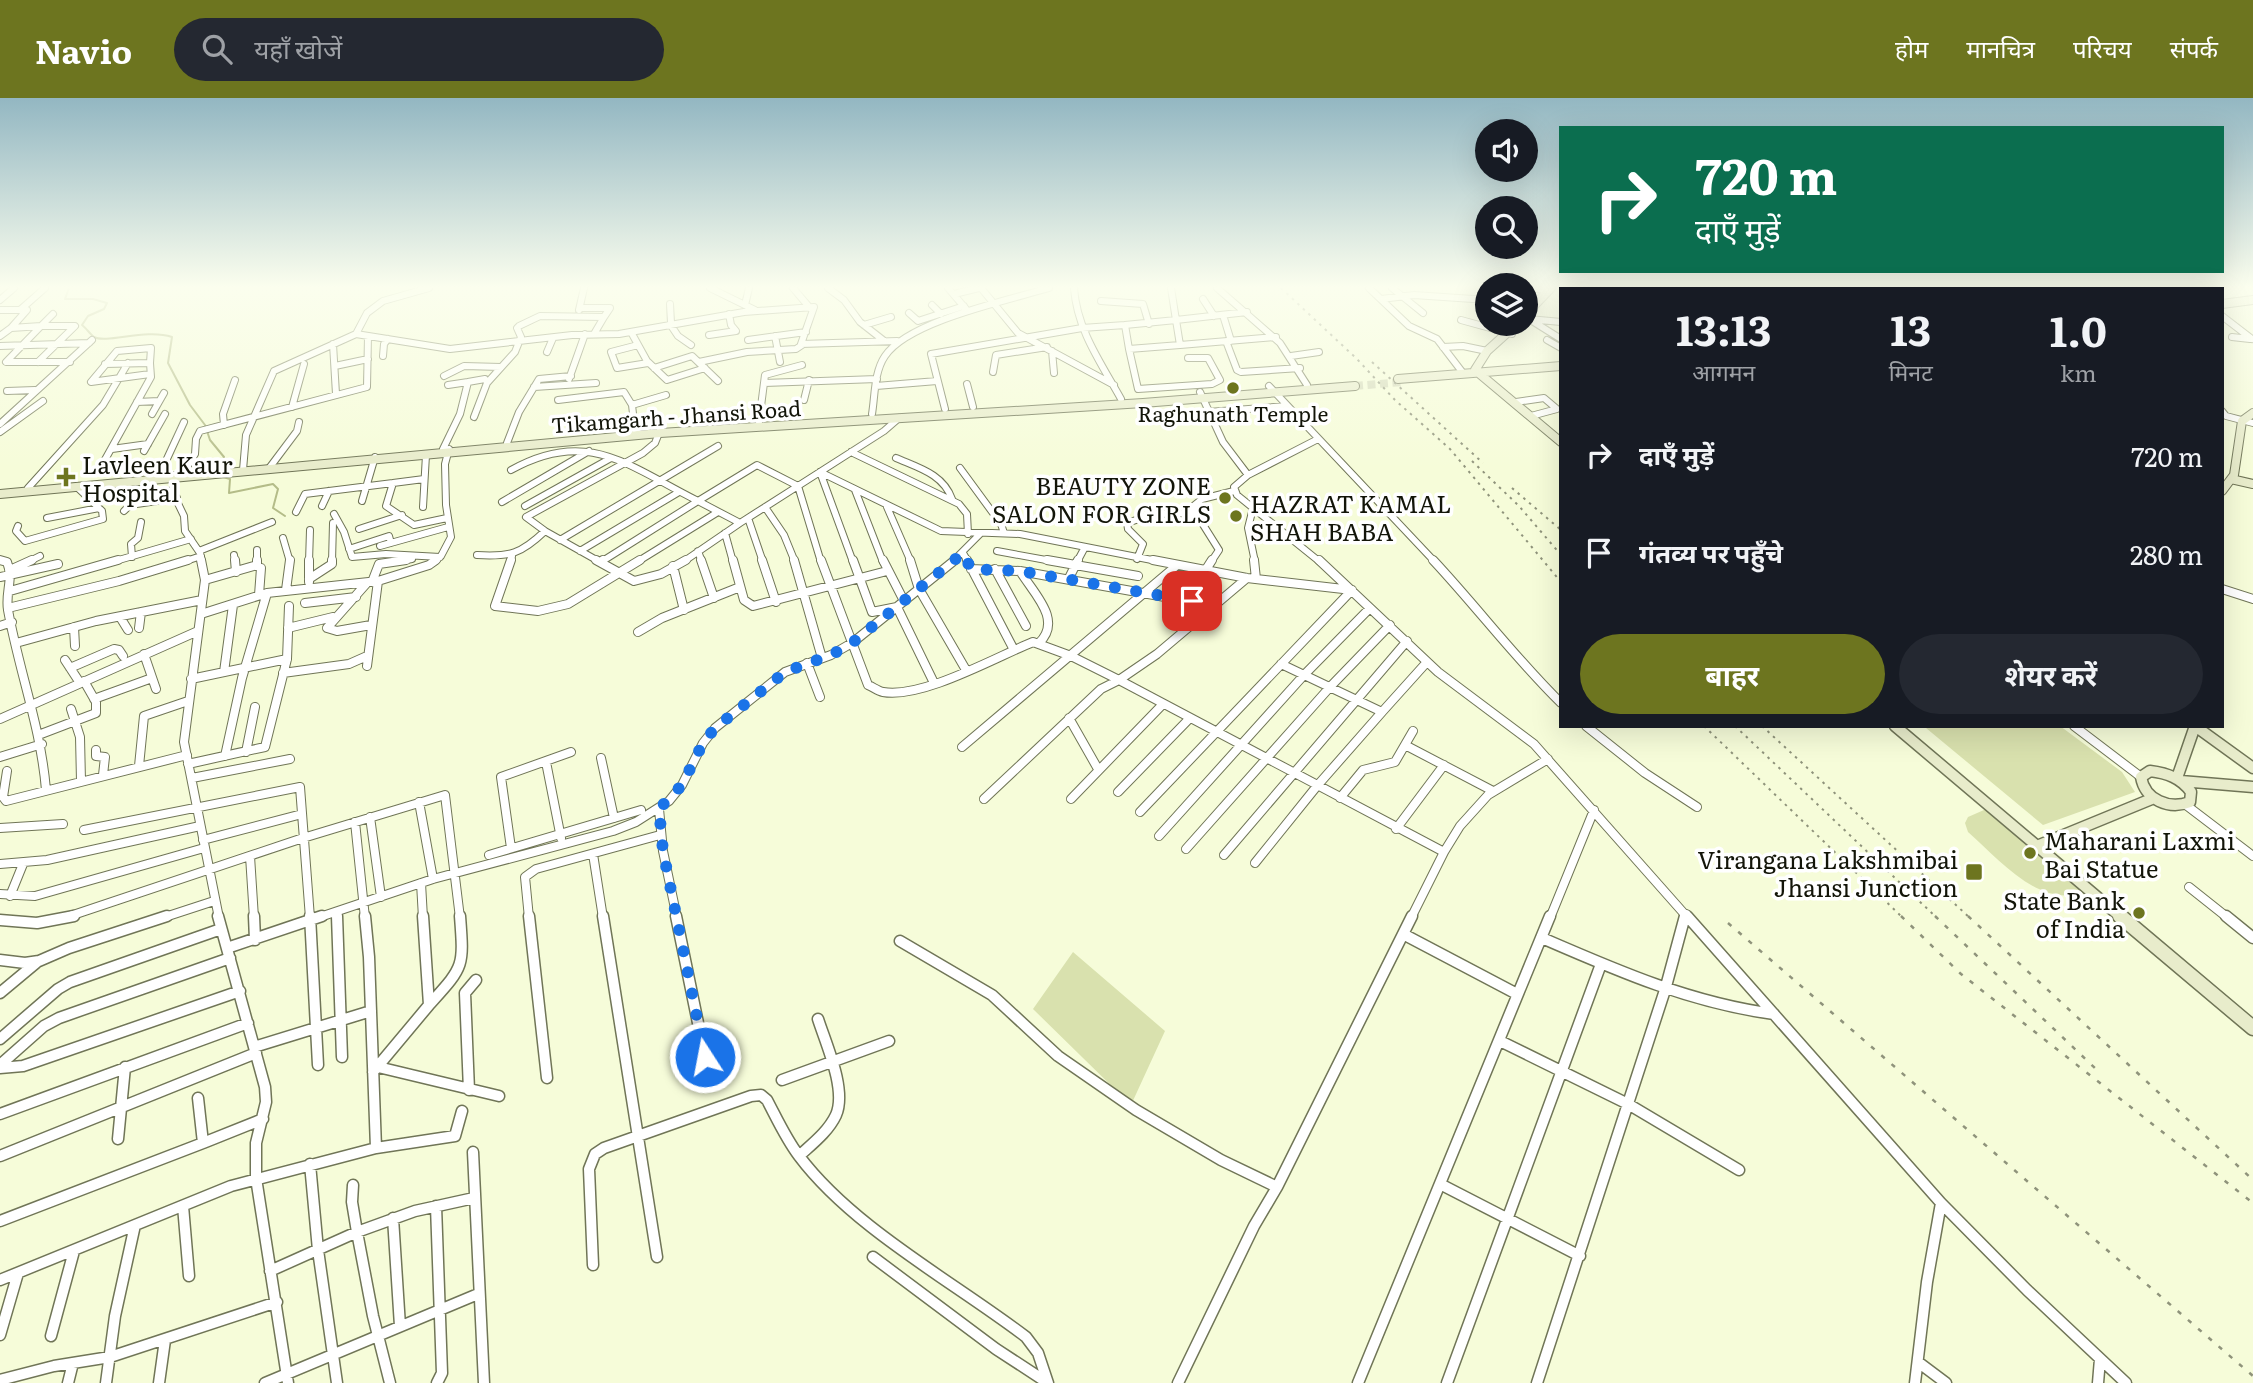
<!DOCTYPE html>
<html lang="hi">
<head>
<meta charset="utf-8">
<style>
  :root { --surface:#171b24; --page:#242831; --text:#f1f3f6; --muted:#9ea1a6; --accent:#6d751f }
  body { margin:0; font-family:Literata,"Noto Sans Devanagari",serif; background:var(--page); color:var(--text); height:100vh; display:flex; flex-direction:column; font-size:26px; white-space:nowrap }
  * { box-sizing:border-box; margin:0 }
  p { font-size:23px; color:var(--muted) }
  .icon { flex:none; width:38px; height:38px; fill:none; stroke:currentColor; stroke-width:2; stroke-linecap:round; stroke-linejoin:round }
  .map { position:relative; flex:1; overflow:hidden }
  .drawer { position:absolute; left:1559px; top:189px; width:665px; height:441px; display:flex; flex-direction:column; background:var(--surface); border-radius:0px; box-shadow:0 7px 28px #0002 }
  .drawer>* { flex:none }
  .hud { position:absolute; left:1559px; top:28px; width:665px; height:147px; border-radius:0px; box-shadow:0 7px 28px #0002; background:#0b6e4f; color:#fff; overflow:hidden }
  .buttons { position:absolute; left:1475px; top:21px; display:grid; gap:14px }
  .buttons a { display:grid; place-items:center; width:63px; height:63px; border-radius:50%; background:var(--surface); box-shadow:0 7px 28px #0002; font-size:35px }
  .pin { position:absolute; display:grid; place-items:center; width:60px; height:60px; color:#fff; margin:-30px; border-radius:14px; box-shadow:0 4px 10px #0006 }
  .me { position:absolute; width:77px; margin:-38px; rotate:349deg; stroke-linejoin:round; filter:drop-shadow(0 0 5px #0008) }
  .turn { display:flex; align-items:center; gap:24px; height:147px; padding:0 21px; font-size:32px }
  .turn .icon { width:91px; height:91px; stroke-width:2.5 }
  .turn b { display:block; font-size:49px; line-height:60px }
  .eta { display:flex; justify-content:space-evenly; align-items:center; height:119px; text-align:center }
  .eta b { font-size:42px; font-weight:700; line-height:49px }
  .cta { display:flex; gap:14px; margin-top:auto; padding:14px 21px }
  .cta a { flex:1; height:80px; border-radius:42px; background:var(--accent); color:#fff; font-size:28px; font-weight:700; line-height:80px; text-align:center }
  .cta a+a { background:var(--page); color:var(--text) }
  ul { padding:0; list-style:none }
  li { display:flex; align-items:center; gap:21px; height:98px; padding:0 21px }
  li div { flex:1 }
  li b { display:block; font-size:26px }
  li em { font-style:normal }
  header { display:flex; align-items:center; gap:42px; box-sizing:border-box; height:98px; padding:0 35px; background:var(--accent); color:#fff }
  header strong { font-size:33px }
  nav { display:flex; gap:38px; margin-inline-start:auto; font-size:24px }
  .search { width:490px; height:63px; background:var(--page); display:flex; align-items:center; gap:18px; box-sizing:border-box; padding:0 24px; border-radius:38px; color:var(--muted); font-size:26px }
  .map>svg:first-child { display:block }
</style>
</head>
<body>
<header>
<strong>Navio</strong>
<div class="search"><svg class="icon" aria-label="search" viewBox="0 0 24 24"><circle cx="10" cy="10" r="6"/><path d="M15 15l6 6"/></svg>यहाँ खोजें</div>
<nav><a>होम</a><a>मानचित्र</a><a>परिचय</a><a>संपर्क</a></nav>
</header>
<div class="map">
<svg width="2253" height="1285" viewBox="0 0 2253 1285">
  <rect width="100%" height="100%" fill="#f6fcd9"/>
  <!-- green -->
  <path fill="#d9e1ae" d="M1930 628H2060L2122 674 2135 694 2043 727 1926 630Z
    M1984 712 1992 714 2086 793C2041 813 1999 761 1968 734L1965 725 1968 719Z
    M1073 854 1165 933 1131 1007 1033 911Z"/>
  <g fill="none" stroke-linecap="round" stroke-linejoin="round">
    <!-- stream -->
    <path stroke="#b4bc88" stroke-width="2" d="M69 190 65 201H93L107 205 104 211 88 218 82 227C86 230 90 236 94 239 107 246 146 230 172 239L168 265 190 307 205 327 210 342 224 359 221 373
      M223 379 230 381 229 395 273 386 278 391 273 410 285 418"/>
    <!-- secondary-tunnel -->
    <path stroke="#d4d9ba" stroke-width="8" stroke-dasharray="8 4.5" stroke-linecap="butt" d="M1355 288 1402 284"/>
    <!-- street-far2 casing -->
    <g stroke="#707557" stroke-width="8">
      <path id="street-far2" d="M710 190 755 212
        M793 190 810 210
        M828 190 844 202 860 224 883 242
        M948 190 966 211
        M981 190 1018 235 1114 287
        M1074 190C1077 232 1101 265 1121 301
        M1171 190 1176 222 1247 214
        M1217 190 1280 245 1307 287
        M1369 190 1409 228 1437 241 1463 275
        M1392 190 1423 215
        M1534 190 1549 193
        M954 196 979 190
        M1203 201 1214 218
        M1381 201 1414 197 1488 202
        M0 202 14 190
        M1101 203 1143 206 1149 226
        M670 206 671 225
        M745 207 749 190
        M932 207 941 216
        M580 210H610L604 219
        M0 212H27L11 230
        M20 212 45 190
        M579 212 584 190
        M1481 213 1488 205
        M909 215 918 223 964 208
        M1223 217 1231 243
        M2222 218 2252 241
        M1529 221 1561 241
        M1529 221 1561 224
        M1176 222 1180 247 1129 251 1125 227Z
        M1461 222 1512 236
        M670 226 678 238 691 247
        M864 227 891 219
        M41 228 53 216
        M631 234 647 263 667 282 705 270
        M356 236 450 251 572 237 619 236 744 214 814 209 801 246 897 243
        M709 237 736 233 731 227 729 216
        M0 238 11 230 41 228 6 264H70
        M775 238 780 264
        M2232 239 2250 241
        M748 242 806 234
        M1547 242 1561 250
        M1226 243 1237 272 1241 274 1300 270
        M333 246 336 296
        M638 247 611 254 617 270 648 265
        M1180 247 1276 239
        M0 248 89 245
        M1443 249 1463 248 1487 253
        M1129 251 1138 291 1212 286 1220 282 1208 260H1188
        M1052 253 1054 275
        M547 254 553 240
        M383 258 384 246 388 241
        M1291 258 1319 254
        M38 264 75 228H41
        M699 264 747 254 796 251 802 247
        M150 265 151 250 117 253 91 284 150 276
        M335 268 368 261
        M654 270 692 258 718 283
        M993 274 996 257 1047 249
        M444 278 464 268 501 269
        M569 281 585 236
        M764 285 877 281
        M967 286 973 309
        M448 287 468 284
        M876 288 937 283
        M1269 288 1435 464
        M534 289 596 285
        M7 293 35 292
        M1200 294 1223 344 1248 377 1318 341
        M558 302 624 294 632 307 635 333
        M804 302 809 282
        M137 304 159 303
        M1516 304 1544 300 1557 311 1531 318
        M632 307 666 297
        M292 309 304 266
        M945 311 931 256 1082 230 1125 227
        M2222 313 2226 318 2253 325
        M1208 314 1287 308
        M152 316 164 295
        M872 316C875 298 874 274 885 258 908 223 1009 202 1049 190
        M474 319 487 285 515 254 521 239 517 230 519 228 540 218 604 219 594 236
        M759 324 765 277 802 267
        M0 326 92 242
        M224 327 223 316 235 282
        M0 334 43 303
        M507 345 519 314 539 281 571 278
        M112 351 148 346
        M443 351 460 316 468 284 485 281
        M144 353 165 316
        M851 354 959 406 967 416 968 436
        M896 360C919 370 943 376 952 401
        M102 367 151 279 150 265 105 266
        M757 367 798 388 740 425 698 403Z
        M270 369 297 333 299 324
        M960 370 1001 426 1004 435
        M243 372 246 337 274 273 356 236 367 215 383 203 429 190
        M511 372C588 329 628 368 698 403
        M820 374 941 433 1020 436 1162 464
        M820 374 853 464
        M183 376 195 356 196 341 200 333 367 289 368 238
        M173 377V395L184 418 185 433 200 455 202 464
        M1248 377 1234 389 1237 397 1320 464
        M159 378 184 324
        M424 381 393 385 386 408 414 427 447 420
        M798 388 821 464
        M798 388 884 333 899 320
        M28 390 103 307 128 265
        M855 392 883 464
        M362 403 375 359
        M502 404 589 353
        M322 408 329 393
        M525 408 611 360
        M423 409 426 357
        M765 409 784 437 795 464
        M887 409 911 464
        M1253 410 1248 430 1255 464
        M124 413 130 407 177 400
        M296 414 305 396 393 385
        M334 416 344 434 352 459 386 456 440 459
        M47 420 99 410
        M748 420 763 464
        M18 428 16 433 25 443 103 421 102 413 77 389
        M359 431 402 417
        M725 435 733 464
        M283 440 290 464
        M560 442 718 348
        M380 448 448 429
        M349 451 389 438 391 445
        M257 452V464
        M199 453 272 424
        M580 453 679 394
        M698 453 702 464
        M997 453 1057 464
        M963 455 968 464
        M234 457 235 464
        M477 457C510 459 521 456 545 433
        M132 459 131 446 138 440 141 424
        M1137 461 1143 446 1128 431 1127 425 1154 416 1193 415
        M0 462 6 464
        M28 464 40 458
        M112 464 191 441
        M183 464 201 458
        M309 464 310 432
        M332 464 333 425
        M395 464 412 461
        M434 464 441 458 451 439 446 407 445 366 449 351
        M510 464 512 458
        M600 464 545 433 526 419 643 355 655 345 661 330
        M601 464 698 403
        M637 464 718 414
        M683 464 740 425
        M952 464 980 436
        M1077 464 1085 449
        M1211 464 1219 452 1192 409 1202 401 1234 393"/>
    </g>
    <!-- street-far1 casing -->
    <g stroke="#707557" stroke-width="10">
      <path id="street-far1" d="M0 462 7 464C14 481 5 494 8 512 19 573 41 630 46 692
        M201 462 205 482 184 644 219 820
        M235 462 236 474
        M511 462 495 508 538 513 568 506 640 462
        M596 462 634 483 661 476 686 462
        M701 462 714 500
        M733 462 744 502 753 508 887 473
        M762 462 776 504
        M794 462 822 560
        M821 462 868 587C873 589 878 593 883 594 922 601 996 559 1033 544L1071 558 1119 582
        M853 462 872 514 897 509 934 585
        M883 462 904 503
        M910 462 919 491 966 572
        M967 462 1014 552
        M1047 462 1138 478
        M1153 462 1247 480 1352 492
        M1254 462 1256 481
        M1319 462 1438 574 1534 646 1688 820
        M1433 462C1477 509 1515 560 1561 605
        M600 464 603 462
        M673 468 684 512
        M971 471 1020 473 1215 508
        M995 471 1026 528
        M10 472 32 462
        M1020 473C1034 496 1063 522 1039 545
        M1205 473 1212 462
        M0 479 58 466
        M1069 480 1078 462
        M1247 480 1157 556 1119 582 1444 754 1460 728 1488 697 1548 661
        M309 481 332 466V462
        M205 482 257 467V462
        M309 484V462
        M372 484 379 466 406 462
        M366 486 327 530 337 533 371 527
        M2222 491 2253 501
        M286 492 290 462
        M10 493 118 462
        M259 497 261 470
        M305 505 356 499
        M8 510 119 483 188 462
        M201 516 267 495 378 483
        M120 519 128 532
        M0 528 12 524
        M74 529 75 548
        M139 530 141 514
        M288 530 333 519
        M638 534 662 520 740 489
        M16 545 96 523 202 502
        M144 556 156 591
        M65 562 80 585
        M807 565 820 599
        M1281 566 1382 614 1427 564
        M367 568 378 483 429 467 436 462
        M70 570 114 551 119 552 123 558
        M224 574 233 507
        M283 575 349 566 367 558
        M191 581 287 561
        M94 601 152 580
        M71 611 80 639 81 683
        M1069 620 1098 671
        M0 621 198 533
        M1586 628 1645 675 1697 709
        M2074 628 2141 679
        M41 636 96 615V604L84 583
        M1405 647 1493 693
        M962 649 1176 468
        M96 652V658L105 659 103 677
        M246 654 255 609
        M225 658 242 580 267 495
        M0 659 42 646
        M601 660 614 720
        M546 664 561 740
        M188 666 265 649 287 561 289 508
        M139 668 144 618 188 603
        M7 673 3 699 6 703 187 657
        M192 680 290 661
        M1118 694 1189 621
        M1340 700 1363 672 1395 664 1413 633
        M984 701 1101 591 1119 582
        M1071 701 1163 606
        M419 704 433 781
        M2186 707 2253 758
        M659 711 663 753 677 820
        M1140 714 1352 492
        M370 719 381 799
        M355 724 365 820
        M0 730 63 726
        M1396 731 1444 667
        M84 732 300 689 310 820
        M1159 738 1304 577 1370 510
        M203 742 302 716
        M511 750 501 679 571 654
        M1186 751 1330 589 1390 527
        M593 756 603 820
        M489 757 641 712
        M1224 757 1407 543
        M250 758 254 820
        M1255 765 1317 688 1382 614
        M0 766 47 762 200 728
        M421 785 423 820
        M2189 789 2228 820
        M0 796 35 798 204 750
        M10 798 23 766
        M337 814V820
        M64 820 303 740 445 697 460 820
        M162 820 214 803
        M317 820 433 781 613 733 636 724 669 703 682 687 703 645 715 630 785 574 831 557 852 545 955 462
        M529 820 525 779 536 771 660 737
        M1411 820 1444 754
        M1550 820 1594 712
        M1685 820 1686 816"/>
    </g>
    <!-- street casing -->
    <g stroke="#707557" stroke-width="13">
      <path id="street" d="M218 818 265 989 266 1004 256 1045V1080L288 1285
        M254 818 255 842
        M310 818 318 967
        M337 818 342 959
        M529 818 547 980
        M603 818 657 1159
        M676 818 705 959
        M1687 818 1941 1105 2027 1192 2126 1285
        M2226 818 2253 840
        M0 822 37 825 74 818
        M1403 836 1517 896
        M1542 840C1618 873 1691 905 1774 916
        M900 843 992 897 1058 958 1136 1012 1221 1062 1277 1089
        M227 850 322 818
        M0 862 25 865 39 863 69 850 167 818
        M0 895 36 865
        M429 907C464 868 464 870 460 818
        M0 941 58 891 70 884 221 831
        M1500 943 1628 1006 1739 1072
        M254 949 371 913
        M0 967 44 928 59 920 230 860
        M378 969 499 998
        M0 970 23 968 240 893
        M373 974 429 907 423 818
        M782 982 889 943
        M469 992 465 895 476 882
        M0 1016 248 925
        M118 1041 125 969
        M203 1045 263 1021
        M376 1050 455 1038 462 1013
        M473 1054 484 1285
        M0 1058 256 955
        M799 1058C812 1046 828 1034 836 1017 847 992 826 946 818 921
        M310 1066 318 1152 337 1285
        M1440 1086 1580 1158
        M353 1087 352 1104 357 1134 415 1113 474 1100
        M183 1108 189 1178
        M436 1108 442 1275 437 1285
        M393 1120 400 1228
        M0 1123 203 1045 198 1000
        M873 1159 996 1251 1048 1285
        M593 1167 589 1071 595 1056 604 1050 751 998 761 997 767 1002C777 1021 786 1041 799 1058 853 1130 954 1184 1026 1239L1038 1255 1048 1285
        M270 1173 357 1134 373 1218 390 1285
        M0 1182 231 1088 376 1050 369 859 365 818
        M0 1237 18 1175
        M51 1238 74 1153
        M1918 1264 1946 1285
        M0 1282 54 1268 110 1259 277 1204
        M68 1285 73 1265
        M106 1285 115 1218 135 1127
        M159 1285 165 1242
        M265 1285 478 1196
        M1178 1285 1254 1128 1277 1089 1412 818
        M1358 1285 1550 818
        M1447 1285 1601 866
        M1537 1285 1665 892 1685 818
        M1915 1285 1927 1184 1941 1105
        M2098 1285 2100 1261"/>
    </g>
    <!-- secondary-far2 casing -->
    <g stroke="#707557" stroke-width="10">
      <path id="secondary-far2" d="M2222 206 2253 202
        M1526 216 1551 190
        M1517 226 1487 253 1475 272 1561 344
        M1398 281 1561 268
        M2231 381 2253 386
        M2222 393 2234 377 2242 323 2253 315
        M0 396 660 335 1143 305 1355 288"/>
    </g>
    <!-- secondary-far1 casing -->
    <g stroke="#707557" stroke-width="13">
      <path id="secondary-far1" d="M1895 628 2037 748 2154 700
        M2150 673C2167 675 2181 680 2191 694L2190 704C2169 712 2145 702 2141 679Z
        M2177 680 2195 628 2253 670
        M2181 683 2253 689
        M2037 748 2122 820"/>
    </g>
    <!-- secondary casing -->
    <g stroke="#707557" stroke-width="17">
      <path id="secondary" d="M2120 818 2253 930"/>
    </g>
    <!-- street-far2 -->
    <use href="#street-far2" stroke="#fff" stroke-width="6"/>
    <!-- street-far1 -->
    <use href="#street-far1" stroke="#fff" stroke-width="8"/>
    <!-- street -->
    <use href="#street" stroke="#fff" stroke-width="10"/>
    <!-- secondary-far2 -->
    <use href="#secondary-far2" stroke="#e8eccb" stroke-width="8"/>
    <!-- secondary-far1 -->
    <use href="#secondary-far1" stroke="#e8eccb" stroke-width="10"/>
    <!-- secondary -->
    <use href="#secondary" stroke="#e8eccb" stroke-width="14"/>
    <!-- rail-far1 -->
    <path stroke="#8f937b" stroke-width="2" stroke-dasharray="2.5 5" stroke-linecap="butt" d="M1281 190 1357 261 1395 302 1450 351 1561 484
      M1372 264 1483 365
      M1472 363 1519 408 1561 457
      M1512 390 1561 432
      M1704 628 1903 820
      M1735 628 1937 820
      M1762 628 1970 820"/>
    <!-- rail -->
    <path stroke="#8f937b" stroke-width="2.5" stroke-dasharray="4.5 9" stroke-linecap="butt" d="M1901 818 1961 876 2253 1105
      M1935 818 2097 972
      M1968 818 2253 1082
      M1728 825 2253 1278"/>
  </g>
  <!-- sky -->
  <linearGradient id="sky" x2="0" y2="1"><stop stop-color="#93b7c2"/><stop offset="0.51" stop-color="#fbfeee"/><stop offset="1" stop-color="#fbfeee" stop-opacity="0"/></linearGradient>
  <rect width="2253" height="370" fill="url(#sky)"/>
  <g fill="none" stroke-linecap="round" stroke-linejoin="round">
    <!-- route -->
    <path stroke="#1a73e8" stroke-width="12" stroke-dasharray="0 21.6" d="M705 959 663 753 659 711 682 687 703 645 715 630 785 574 831 557 852 545 963 455 971 471 1020 473 1192 503"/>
  </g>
  <!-- markers -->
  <g fill="#6d751f" stroke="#fff" stroke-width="2.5">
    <circle cx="1233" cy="290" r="7"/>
    <path d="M62.5 368.5h7v7h7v7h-7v7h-7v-7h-7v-7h7z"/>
    <circle cx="1225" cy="400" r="7"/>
    <circle cx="1236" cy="418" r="7"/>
    <circle cx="2030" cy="755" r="7"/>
    <rect x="1965" y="765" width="18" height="18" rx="3.5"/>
    <circle cx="2139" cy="815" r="7"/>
  </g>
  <g text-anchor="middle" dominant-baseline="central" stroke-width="7" stroke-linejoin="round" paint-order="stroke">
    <!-- far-poi labels -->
    <g font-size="21" fill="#131509" stroke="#fff">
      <text x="1233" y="314">Raghunath Temple</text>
    </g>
    <!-- far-street labels -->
    <g font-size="21" fill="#131509" stroke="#fff">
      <text transform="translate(676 317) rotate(-4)">Tikamgarh - Jhansi Road</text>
    </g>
    <!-- poi labels -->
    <g font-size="24" fill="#131509" stroke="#fff" text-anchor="start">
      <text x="82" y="365">Lavleen Kaur<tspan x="82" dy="28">Hospital</tspan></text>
      <text x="1211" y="386" text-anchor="end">BEAUTY ZONE<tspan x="1211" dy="28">SALON FOR GIRLS</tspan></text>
      <text x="1250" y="404">HAZRAT KAMAL<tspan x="1250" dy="28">SHAH BABA</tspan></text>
      <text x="2044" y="741">Maharani Laxmi<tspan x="2044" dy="28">Bai Statue</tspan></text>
      <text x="1958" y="760" text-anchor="end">Virangana Lakshmibai<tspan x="1958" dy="28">Jhansi Junction</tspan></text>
      <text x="2125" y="801" text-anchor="end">State Bank<tspan x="2125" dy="28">of India</tspan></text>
    </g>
  </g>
</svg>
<div class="buttons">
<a><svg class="icon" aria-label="sound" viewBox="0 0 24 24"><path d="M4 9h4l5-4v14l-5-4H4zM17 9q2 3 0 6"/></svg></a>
<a><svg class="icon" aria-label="search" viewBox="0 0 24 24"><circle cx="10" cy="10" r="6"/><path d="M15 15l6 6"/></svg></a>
<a><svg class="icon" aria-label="layers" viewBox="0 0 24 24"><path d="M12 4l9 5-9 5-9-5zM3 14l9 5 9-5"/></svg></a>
</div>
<div class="pin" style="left:1192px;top:503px;background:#d93025"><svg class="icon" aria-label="arrive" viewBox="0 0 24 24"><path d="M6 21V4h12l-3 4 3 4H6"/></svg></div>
<svg class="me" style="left:705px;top:959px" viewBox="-20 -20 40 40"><circle r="17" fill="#1a73e8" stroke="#fff" stroke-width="3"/><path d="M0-11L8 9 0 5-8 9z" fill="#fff"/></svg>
<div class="hud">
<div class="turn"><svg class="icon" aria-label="right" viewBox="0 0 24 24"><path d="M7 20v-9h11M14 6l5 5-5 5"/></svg><div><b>720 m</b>दाएँ मुड़ें</div></div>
</div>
<section class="drawer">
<div class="eta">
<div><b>13:13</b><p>आगमन</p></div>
<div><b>13</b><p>मिनट</p></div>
<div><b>1.0</b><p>km</p></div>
</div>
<ul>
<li><svg class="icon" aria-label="right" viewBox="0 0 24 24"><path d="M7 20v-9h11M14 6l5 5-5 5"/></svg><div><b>दाएँ मुड़ें</b></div><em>720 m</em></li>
<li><svg class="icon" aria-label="arrive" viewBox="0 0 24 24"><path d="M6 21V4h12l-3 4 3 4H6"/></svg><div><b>गंतव्य पर पहुँचे</b></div><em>280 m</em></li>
</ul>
<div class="cta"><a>बाहर</a><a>शेयर करें</a></div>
</section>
</div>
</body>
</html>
